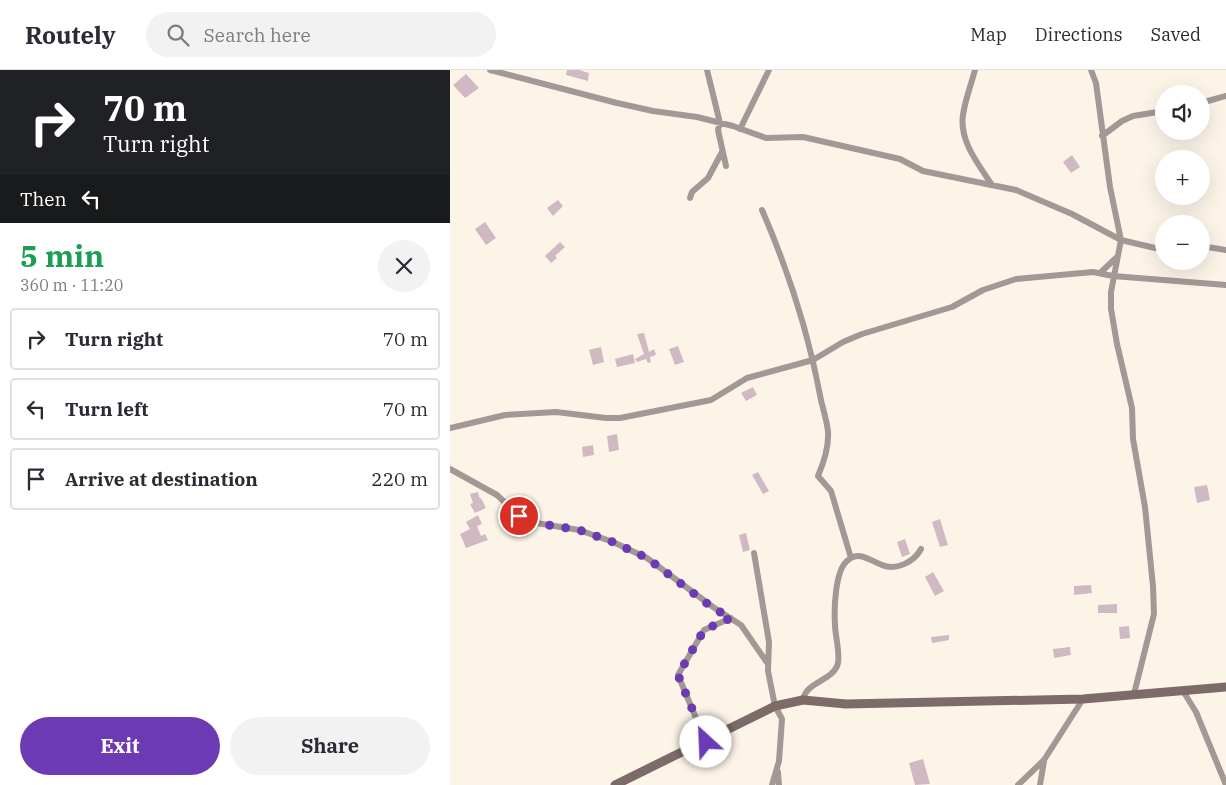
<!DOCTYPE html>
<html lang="en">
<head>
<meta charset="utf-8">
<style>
  :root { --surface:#fff; --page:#f2f2f3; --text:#2b2b33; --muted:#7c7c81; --line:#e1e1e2; --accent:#6c3bb3 }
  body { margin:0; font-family:"IBM Plex Serif",serif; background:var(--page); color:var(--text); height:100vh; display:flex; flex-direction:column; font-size:19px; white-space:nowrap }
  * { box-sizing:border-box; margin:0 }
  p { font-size:16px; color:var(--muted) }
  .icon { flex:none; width:28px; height:28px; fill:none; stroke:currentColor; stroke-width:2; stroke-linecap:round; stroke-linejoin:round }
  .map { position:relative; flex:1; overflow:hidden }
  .side { display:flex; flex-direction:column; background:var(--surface); width:450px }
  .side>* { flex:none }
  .guide { background:#202124; color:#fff; overflow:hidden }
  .fabs { position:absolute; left:705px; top:15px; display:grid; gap:10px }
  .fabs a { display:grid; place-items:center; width:55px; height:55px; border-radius:50%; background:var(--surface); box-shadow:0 5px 20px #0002; font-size:25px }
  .pin { position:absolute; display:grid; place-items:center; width:42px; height:42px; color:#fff; margin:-21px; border:2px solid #fff; border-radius:50%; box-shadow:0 1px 5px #0007 }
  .me { position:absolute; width:55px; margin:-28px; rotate:335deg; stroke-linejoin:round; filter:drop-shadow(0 0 4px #0008) }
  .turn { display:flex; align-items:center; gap:18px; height:105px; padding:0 20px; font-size:22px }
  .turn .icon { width:65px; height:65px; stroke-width:2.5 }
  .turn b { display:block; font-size:35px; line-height:42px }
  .then { display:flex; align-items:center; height:48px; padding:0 20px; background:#0003; gap:10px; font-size:19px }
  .round { display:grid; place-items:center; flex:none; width:52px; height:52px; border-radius:26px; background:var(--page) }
  .summary { display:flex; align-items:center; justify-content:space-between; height:85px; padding:0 20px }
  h1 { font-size:30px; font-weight:700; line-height:38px; color:#1e9e55 }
  .button { display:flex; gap:10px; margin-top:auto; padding:10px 20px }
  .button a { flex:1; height:58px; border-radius:30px; background:var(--accent); color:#fff; font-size:20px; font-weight:700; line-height:58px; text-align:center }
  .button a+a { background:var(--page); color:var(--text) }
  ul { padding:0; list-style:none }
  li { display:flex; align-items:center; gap:15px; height:62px; margin:0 10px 8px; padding:0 10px; border:2px solid var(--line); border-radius:5px }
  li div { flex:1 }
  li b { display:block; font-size:19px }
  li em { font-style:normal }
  header { display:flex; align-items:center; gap:30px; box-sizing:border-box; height:70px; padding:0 25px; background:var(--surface); border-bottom:1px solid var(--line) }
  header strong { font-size:24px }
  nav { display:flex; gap:28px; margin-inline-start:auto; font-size:18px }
  .search { width:350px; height:45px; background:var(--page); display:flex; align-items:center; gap:12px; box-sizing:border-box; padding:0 18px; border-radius:28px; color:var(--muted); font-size:19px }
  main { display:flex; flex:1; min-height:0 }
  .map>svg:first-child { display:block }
</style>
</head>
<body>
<header>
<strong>Routely</strong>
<div class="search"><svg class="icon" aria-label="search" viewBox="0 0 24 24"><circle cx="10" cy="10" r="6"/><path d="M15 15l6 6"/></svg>Search here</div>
<nav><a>Map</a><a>Directions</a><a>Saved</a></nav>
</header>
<main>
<section class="side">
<div class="guide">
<div class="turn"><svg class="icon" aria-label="right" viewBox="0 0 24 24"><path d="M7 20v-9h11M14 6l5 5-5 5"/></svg><div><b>70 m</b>Turn right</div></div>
<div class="then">Then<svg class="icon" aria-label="left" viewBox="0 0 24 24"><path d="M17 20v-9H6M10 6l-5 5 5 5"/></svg></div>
</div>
<div class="summary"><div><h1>5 min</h1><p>360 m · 11:20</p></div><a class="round"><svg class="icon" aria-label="close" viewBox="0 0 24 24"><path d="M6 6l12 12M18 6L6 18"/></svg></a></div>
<ul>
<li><svg class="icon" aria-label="right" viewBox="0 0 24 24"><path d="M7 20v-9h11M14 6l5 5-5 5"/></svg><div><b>Turn right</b></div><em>70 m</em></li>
<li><svg class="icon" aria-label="left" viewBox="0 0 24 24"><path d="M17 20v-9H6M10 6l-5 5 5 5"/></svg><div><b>Turn left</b></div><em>70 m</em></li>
<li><svg class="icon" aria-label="arrive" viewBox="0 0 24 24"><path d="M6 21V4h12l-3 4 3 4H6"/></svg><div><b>Arrive at destination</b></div><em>220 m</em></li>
</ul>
<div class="button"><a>Exit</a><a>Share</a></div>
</section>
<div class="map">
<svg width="776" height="715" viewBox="0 0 776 715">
  <rect width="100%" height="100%" fill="#fdf4e8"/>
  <!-- building -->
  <path fill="#d1b9c3" d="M117 0H129L139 3 138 11 116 5Z
    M16 4 29 18 15 28 3 15Z
    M622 85 630 97 621 103 613 92Z
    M108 130 113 136 103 146 97 138Z
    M35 152 46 168 36 175 25 159Z
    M110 172 115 177 105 186 107 188 101 193 95 186Z
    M194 263 199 282 204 279 206 285 200 287 201 292 198 293 196 289 187 292 185 289 194 284 187 264Z
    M228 276 234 292 225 295 219 279Z
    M151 277 154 292 143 295 139 280Z
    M183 284 185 293 167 297 165 289Z
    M303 317 307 325 296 331 291 323Z
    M167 364 169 380 159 382 157 366Z
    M143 375 144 385 133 387 132 377Z
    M308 402 319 421 313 424 302 405Z
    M757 415 760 430 747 433 744 417Z
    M28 422 30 429 31 428 36 438 25 443 20 434 23 433 20 424Z
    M28 445 32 454 27 456 31 466 35 464 38 470 16 478 10 464 20 459 16 452Z
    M490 449 498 475 490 477 482 452Z
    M296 463 300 480 293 482 289 465Z
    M455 469 460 484 452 487 447 472Z
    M483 502 494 521 485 526 475 507Z
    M641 515 642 523 624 525V516Z
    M667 534V543H648V535Z
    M679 556 680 568 670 569 669 557Z
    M499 565V570L482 573 481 567Z
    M620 577 621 585 604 588 603 579Z
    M473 689 480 714 465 715 459 693Z"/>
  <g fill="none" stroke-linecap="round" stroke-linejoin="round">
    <!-- minor -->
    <path stroke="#a39896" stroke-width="6" d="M40 0 167 33 203 41 247 47 283 56 316 68 353 67 450 89 473 101 566 120 622 144 671 170 705 178H714
      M257 0 270 53 268 60 276 96
      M525 0C521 15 515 30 513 45 509 71 529 95 542 115
      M641 0 646 13 660 117 671 170 661 222V239L667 274 682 338 683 369 695 437 703 516 704 544 684 624
      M751 33 776 26
      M290 59 319 0
      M652 66 672 51 683 46 714 41
      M240 128 242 122 258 108 272 82
      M312 140C338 200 358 261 370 325 372 337 377 350 378 362 379 378 374 392 368 406L381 421 401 488
      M751 176 776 180
      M650 203 668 186
      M0 358 55 345 106 342 156 348H170L251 332 261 330 297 308 363 290 393 272 412 264 502 237 533 220 566 209 643 202 663 206 776 215
      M0 399 47 425 69 446 80 452 129 460 163 472 197 488 263 537 291 555 318 594
      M304 483 319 572 318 601 325 636 332 649 329 691 322 715
      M733 621 746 642 776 715
      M353 630C356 611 384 611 388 593 390 581 385 566 385 554 384 539 385 501 397 491 409 480 419 490 432 495 446 501 464 492 471 479
      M256 672 228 605 254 560 281 548
      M328 702 329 715
      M568 715 594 690 633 629
      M590 715 594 691"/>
    <!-- secondary -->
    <path stroke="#7c6b69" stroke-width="9" d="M165 715 325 636 353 630 396 634 633 629 776 617"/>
  </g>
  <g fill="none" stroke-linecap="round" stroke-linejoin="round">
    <!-- route -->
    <path stroke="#6c3bb3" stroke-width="9" stroke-dasharray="0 16.2" d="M69 446 80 452 129 460 163 472 197 488 263 538 281 548 254 560 228 605 256 672"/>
  </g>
</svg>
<div class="fabs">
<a><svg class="icon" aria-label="sound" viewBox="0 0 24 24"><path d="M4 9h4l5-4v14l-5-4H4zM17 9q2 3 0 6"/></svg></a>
<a>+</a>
<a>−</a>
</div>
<div class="pin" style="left:69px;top:446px;background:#d93025"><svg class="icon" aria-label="arrive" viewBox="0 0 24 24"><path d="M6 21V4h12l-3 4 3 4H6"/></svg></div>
<svg class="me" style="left:256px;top:672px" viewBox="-20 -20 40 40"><circle r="19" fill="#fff"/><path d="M0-13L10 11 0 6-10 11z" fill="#6c3bb3"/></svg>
</div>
</main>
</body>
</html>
